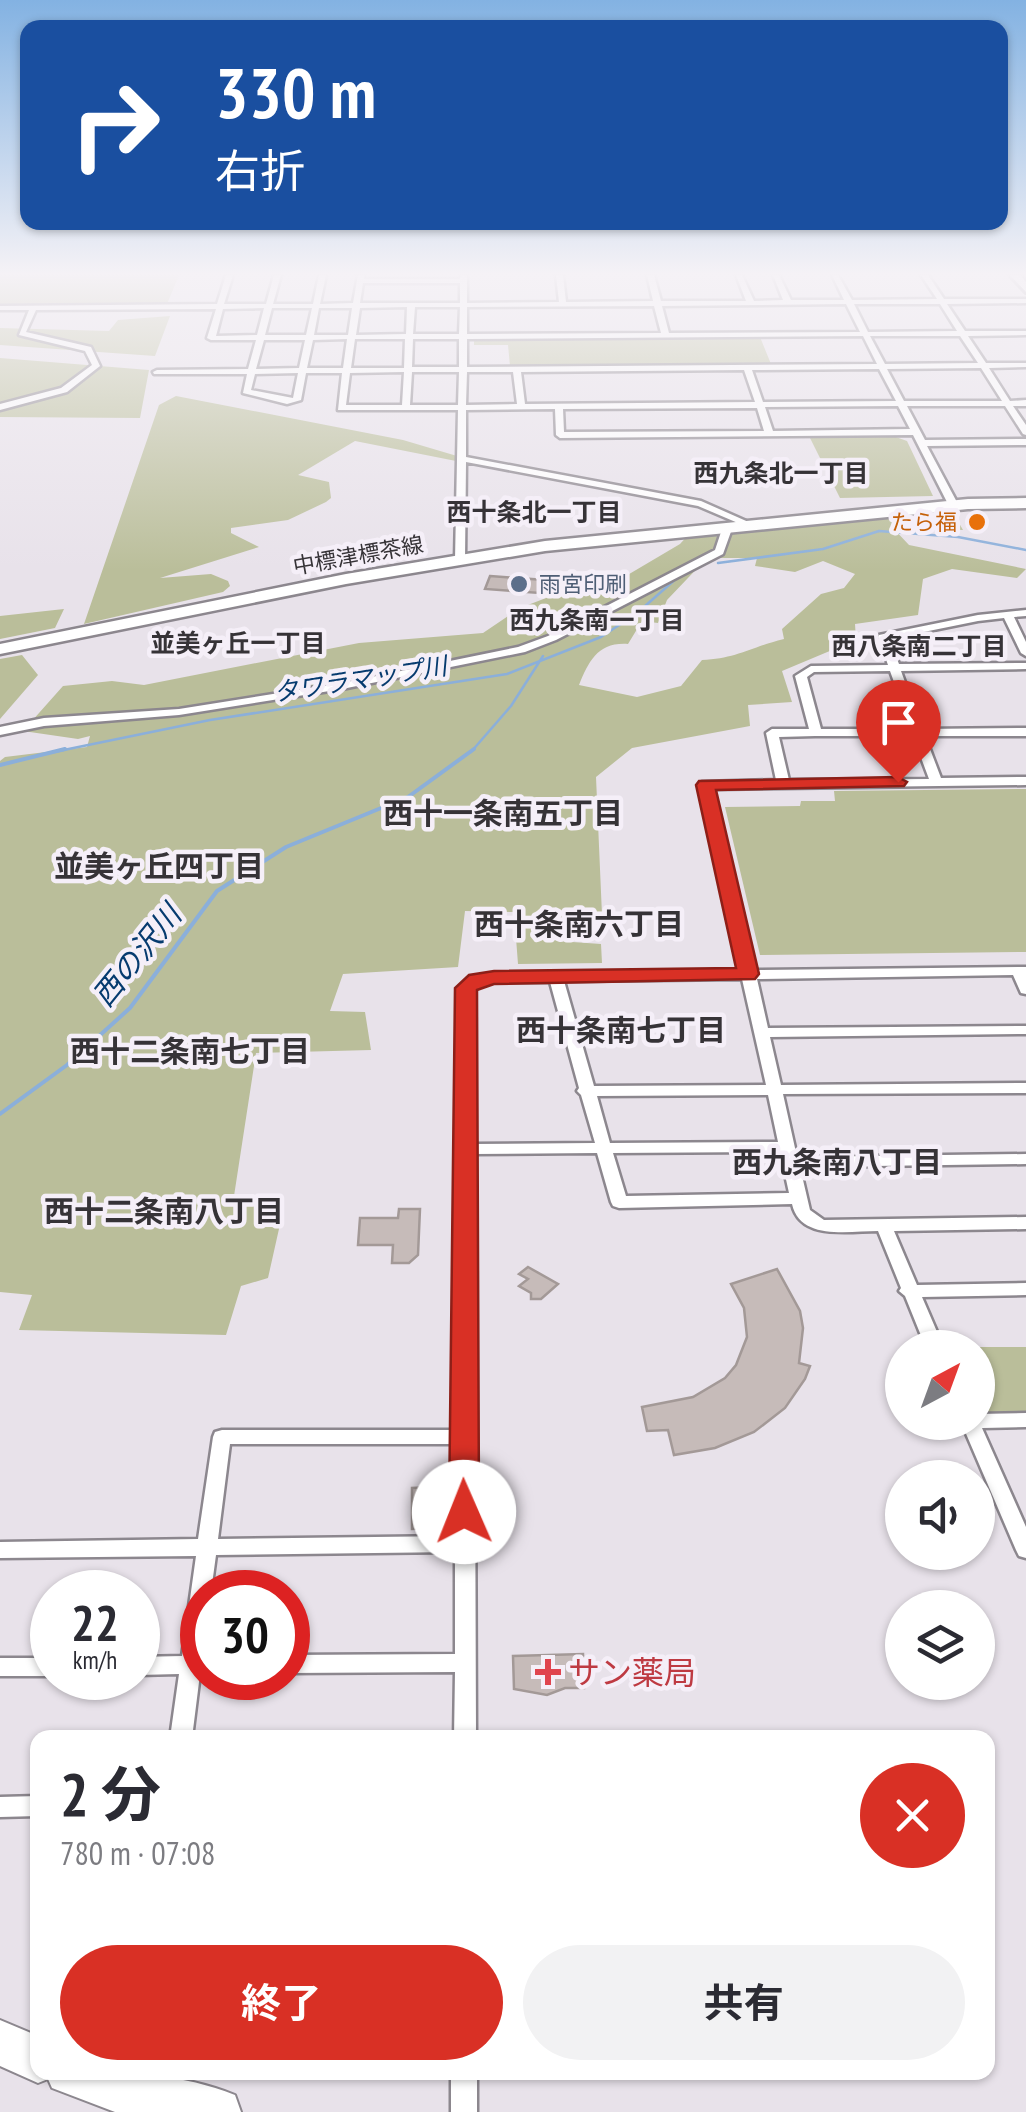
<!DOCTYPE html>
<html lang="ja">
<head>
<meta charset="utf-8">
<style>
  :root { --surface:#fff; --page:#f2f2f3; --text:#2b2b33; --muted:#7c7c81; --accent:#d93025 }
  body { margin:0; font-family:"PT Sans Narrow","Noto Sans JP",sans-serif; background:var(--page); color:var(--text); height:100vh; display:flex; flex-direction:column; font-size:38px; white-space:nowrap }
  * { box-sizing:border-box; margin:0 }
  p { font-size:32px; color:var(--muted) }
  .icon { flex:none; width:55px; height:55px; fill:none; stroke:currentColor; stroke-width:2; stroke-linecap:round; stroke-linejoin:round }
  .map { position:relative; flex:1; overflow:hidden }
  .details { position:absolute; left:30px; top:1730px; width:965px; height:350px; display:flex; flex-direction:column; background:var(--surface); border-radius:20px; box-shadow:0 2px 8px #0004 }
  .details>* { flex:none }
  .top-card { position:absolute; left:20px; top:20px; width:988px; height:210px; border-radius:20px; box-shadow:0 2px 8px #0004; background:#1a4fa0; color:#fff; overflow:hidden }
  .needle { width:65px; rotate:41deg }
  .tools { position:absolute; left:885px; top:1330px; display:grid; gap:20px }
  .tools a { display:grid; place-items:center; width:110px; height:110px; border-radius:50%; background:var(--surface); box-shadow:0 2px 8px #0004; font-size:50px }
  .speed { position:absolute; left:30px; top:1570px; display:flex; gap:20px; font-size:50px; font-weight:700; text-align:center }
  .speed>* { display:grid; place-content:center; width:130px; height:130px; border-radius:50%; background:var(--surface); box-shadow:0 2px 8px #0004; line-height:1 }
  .speed small { font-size:25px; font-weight:400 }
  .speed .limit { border:15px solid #d22; background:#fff; color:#111 }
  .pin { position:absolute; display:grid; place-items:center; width:85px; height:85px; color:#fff; margin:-102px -42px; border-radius:50% 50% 50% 0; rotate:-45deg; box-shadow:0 0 10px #0007 }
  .pin .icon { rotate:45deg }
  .me { position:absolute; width:110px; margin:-55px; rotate:359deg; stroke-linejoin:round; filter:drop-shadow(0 0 8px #0008) }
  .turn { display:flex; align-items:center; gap:35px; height:210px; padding:0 30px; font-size:45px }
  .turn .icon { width:130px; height:130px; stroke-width:2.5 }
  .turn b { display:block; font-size:70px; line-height:85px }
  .round { display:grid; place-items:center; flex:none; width:105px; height:105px; border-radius:52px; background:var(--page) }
  .head { display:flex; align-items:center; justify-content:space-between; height:170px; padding:0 30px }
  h1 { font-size:60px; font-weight:700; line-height:75px }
  .primary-button { display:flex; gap:20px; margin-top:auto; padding:20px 30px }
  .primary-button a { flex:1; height:115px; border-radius:60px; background:var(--accent); color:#fff; font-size:40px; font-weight:700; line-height:115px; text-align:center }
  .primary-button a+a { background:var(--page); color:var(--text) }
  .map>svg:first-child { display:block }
</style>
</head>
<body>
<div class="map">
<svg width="1026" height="2112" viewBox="0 0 1026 2112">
  <rect width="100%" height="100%" fill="#e8e2ea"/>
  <!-- green -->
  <path fill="#babe9a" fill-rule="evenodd" d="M0 275H179L167 304H0Z
    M170 316 155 356 0 345V328L109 331 118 320Z
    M760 337 771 364 510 366 508 345H474V338Z
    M0 358 149 370 140 418 0 417Z
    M176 396 403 440 457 456 456 461 355 441 298 475 329 482 331 498 326 502 288 520 231 528V533L259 547 160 578 211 574 228 581 230 586 223 592 84 624 159 405Z
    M893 436 907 441 933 496 840 498 810 438Z
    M952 511 963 530 893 528 909 545 1026 569 1017 578 952 569 923 579 918 615 855 624 856 640 782 671 792 702 748 705 750 726 632 748 596 777 602 915 557 921 558 941 601 944 602 963 518 964 514 912 465 911 458 967 343 974 330 1011 365 1012 371 1050 256 1053 234 1196 283 1211 268 1278 241 1286 226 1335 19 1330 32 1295 0 1292V761L5 757 87 747 90 736 78 739 23 731 63 686 112 681 144 685 359 643 483 633 520 608 580 585 605 587 614 583 680 544 691 532ZM707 558H757L755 566 795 572 823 561 855 574 844 588 821 594 782 629 784 639C751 647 736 659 702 660L681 686 637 697 579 685C589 661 598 642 628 644L642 621 658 623 667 600Z
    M64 609 55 628 0 639V616Z
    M22 655 38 675 0 719V659Z
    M1026 789V952L760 955 725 807 800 806 801 801H835L834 791Z
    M952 1347H1026V1412L980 1414 978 1348Z"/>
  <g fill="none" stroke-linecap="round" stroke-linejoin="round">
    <!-- stream-far1 -->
    <path stroke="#8bafda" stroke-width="2.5" d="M718 563 823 549 879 531 958 537 1026 550
      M54 752 210 720 507 674 601 637 636 614 678 577
      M471 752 511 706 543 656"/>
    <!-- stream -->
    <path stroke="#8bafda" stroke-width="4" d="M0 765 65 749
      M0 1114 67 1065 130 1008 217 891 286 847 408 797 474 749"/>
  </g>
  <!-- building -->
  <path fill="#c6bbb9" stroke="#a39997" stroke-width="2.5" d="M490 576 544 580 540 593 485 589Z
    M399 1209H420L418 1255 409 1263H392L393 1245H358L360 1218H398Z
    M528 1267 558 1284 541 1299H531V1293L519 1286 528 1279 519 1274Z
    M777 1269 800 1311 803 1328 799 1363 810 1366 805 1379 785 1408 754 1432 715 1448 674 1455 668 1430 647 1431 642 1407 693 1397 725 1378 736 1365 747 1337 744 1308 731 1284Z
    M435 1487 436 1528 412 1529V1488Z
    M583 1654 584 1688H565L547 1695 514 1689 513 1656Z"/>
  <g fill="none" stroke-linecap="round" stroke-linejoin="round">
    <!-- street casing -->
    <g stroke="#8c878e" stroke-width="5">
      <path id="street" d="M226 275H233L224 304H266L274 275H281L273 304H313L319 275H326L320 304 353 303 358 275H364V279H460L461 275H467V303L559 302 556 275H563L566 302 653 301 647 275H654L661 301H746L736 275H742L754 301 783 300 773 275H779L791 300H844L832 275H838L852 300 937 299 921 275H928L944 299H1026V303L947 304 965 331H1026V335L968 336 986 363H1026V367L989 368 1010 401 1026 400V406H1013L1026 425V435L1023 434 1005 406H907L925 440 1026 439V445L927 446 959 506 954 509 949 506 913 435 560 438 556 435 555 409 466 410V457L701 501 753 524 745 526 698 506 466 462 465 560 460 563 455 560 458 410H338L342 373H306L301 400 287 404 243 393 247 374H154L153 372 157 370 248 369 256 340H211L207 338 216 309 36 310 26 332 91 347 100 366 67 392 0 410V404L61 388 92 365 85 351 19 335 29 310H0V306L217 304ZM363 283H460V303H360ZM846 304 860 332 669 333 662 306ZM854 304H940L957 331 868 332ZM654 306 661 333 467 334V307ZM407 307 406 334 356 335 360 308ZM415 307H460L459 334H413ZM264 308 257 335 216 336 223 309ZM272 308H312L306 335H265ZM319 308H352L348 335H314ZM863 336 877 364 467 367V339ZM870 336H960L978 363 885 364ZM347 339 343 368H307L313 340ZM355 339H405L404 368H351ZM413 339H459V367H412ZM264 340H305L299 368 256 369ZM981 368 1002 401H904L887 369ZM879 369 896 401 763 402 752 370ZM744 370 755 402 525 404 521 372ZM404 372 402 405H346L350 373ZM412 372H459L458 405H410ZM467 372H513L517 404 466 405ZM298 373 293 398 251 390 255 374ZM898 406 910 429 773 431 765 407ZM757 408 764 431 564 432 563 409Z
        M728 523 733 526 723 554 556 640 525 652 342 689 179 715 44 726 0 735V727L44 718 179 709 342 683 518 647 548 636 715 550 723 526Z
        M1026 610V616L1014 617 1026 642V656L1021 653 1004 618 978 621 889 639 899 664 1026 663V669L901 671 922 729 1026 728V736H925L941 778 1026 777V785L713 789 755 970 1026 967V994L1021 993 1013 975 757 979 768 1028 1026 1026V1034L770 1037 781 1085 1026 1083V1093L783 1094 797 1157 1026 1154V1164L800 1167 810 1210 824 1220 1026 1217V1229L894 1231 917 1285 1026 1283V1295L922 1297 944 1348H926L905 1296 899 1291 901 1288 878 1231C849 1231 800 1241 792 1204L619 1208 613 1206 611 1202 597 1153 474 1154 476 1738H454L455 1672 288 1673V1655L455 1654V1552L216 1555 211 1592H202V1674H200L192 1738H170L179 1674 138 1675V1657L182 1656 196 1556 0 1558V1542L198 1539 213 1437 215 1432 222 1430H456L459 988C469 976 479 975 494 974L741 970 700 785 702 782 776 780 766 733 772 729H809L795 676 811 666 888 665 878 637 879 635 978 615ZM890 671 911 729H821L807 677 814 672ZM815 736H913L929 779 789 780 779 737ZM742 979 766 1085 594 1086 564 981ZM494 982H550L579 1088 577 1091 581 1095 595 1143 474 1144 473 990 481 984ZM768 1095 778 1142 610 1143 597 1096ZM780 1152 789 1193 626 1196 613 1153ZM230 1444H456L455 1536 218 1539Z
        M1026 1413V1427L982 1428 1026 1527V1558L1019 1556 1016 1550 961 1422H978V1414Z
        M0 1658H52V1676H0Z
        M38 1796V1816L0 1817V1797Z
        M451 2072H477V2112H451Z"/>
    </g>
    <!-- secondary casing -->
    <g stroke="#8c878e" stroke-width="6">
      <path id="secondary" d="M1010 275H1020L1026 282V292Z"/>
    </g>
    <!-- primary casing -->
    <g stroke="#8c878e" stroke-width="5">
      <path id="primary" d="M1026 498V508L968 509 545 551 346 584 0 654V644L346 574 545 541 968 499Z"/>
    </g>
    <!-- highway casing -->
    <g stroke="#8c878e" stroke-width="4">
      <path id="highway" d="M0 2020 38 2036V2072C104 2072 171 2069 235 2095L241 2112H115L52 2088 48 2079 38 2083 0 2066Z"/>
    </g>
    <!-- street -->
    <use href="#street" fill="#fff" fill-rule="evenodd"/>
    <!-- secondary -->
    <use href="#secondary" fill="#fff" fill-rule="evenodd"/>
    <!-- primary -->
    <use href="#primary" fill="#fff" fill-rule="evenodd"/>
    <!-- highway -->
    <use href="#highway" fill="#fff" fill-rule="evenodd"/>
  </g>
  <!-- sky -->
  <linearGradient id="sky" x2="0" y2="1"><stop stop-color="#83b2e2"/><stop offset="0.48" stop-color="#f5f2f6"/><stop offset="1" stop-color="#f5f2f6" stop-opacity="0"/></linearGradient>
  <rect width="1026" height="570" fill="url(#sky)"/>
  <!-- route -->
  <path fill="#d93025" stroke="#8d1f18" stroke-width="2.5" d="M898 777 907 782 904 786 716 790 759 974 755 979 494 984 477 990 479 1512 474 1520 464 1524 454 1520 449 1512 455 988 469 975 494 971 736 968 696 785 699 781Z"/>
  <!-- markers -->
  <circle fill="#e8710a" stroke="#f5eff8" stroke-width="4" cx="977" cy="522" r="10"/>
  <circle fill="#5c6f8a" stroke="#f5eff8" stroke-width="4" cx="519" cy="584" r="10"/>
  <path fill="#e0444e" stroke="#f5eff8" stroke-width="4" d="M543 1657h10v10h10v10h-10v10h-10v-10h-10v-10h10z"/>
  <g text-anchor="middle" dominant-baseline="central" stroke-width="9" stroke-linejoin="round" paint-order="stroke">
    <!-- far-food labels -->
    <g font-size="22" fill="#c56008" stroke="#f5eff8" text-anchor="end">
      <text x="957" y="522">たら福</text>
    </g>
    <!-- far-street labels -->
    <g font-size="22" fill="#363337" stroke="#f5eff8">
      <text transform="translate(358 555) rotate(-10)">中標津標茶線</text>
    </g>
    <!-- far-service labels -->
    <g font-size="22" fill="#4e5e75" stroke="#f5eff8" text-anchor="start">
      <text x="539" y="584">雨宮印刷</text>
    </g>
    <!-- far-neighbourhood labels -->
    <g font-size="25" font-weight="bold" fill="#363337" stroke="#f5eff8">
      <text x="781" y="473">西九条北一丁目</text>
      <text x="534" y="512">西十条北一丁目</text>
      <text x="597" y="620">西九条南一丁目</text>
      <text x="238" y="643">並美ヶ丘一丁目</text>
      <text x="919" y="646">西八条南二丁目</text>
    </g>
    <!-- far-water labels -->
    <g font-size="25" font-style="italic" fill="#063b6f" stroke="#f5eff8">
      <text transform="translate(360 679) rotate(-9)">タワラマップ川</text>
    </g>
    <!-- neighbourhood labels -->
    <g font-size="30" font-weight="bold" fill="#363337" stroke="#f5eff8">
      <text x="503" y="812">西十一条南五丁目</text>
      <text x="159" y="865">並美ヶ丘四丁目</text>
      <text x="579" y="923">西十条南六丁目</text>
      <text x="621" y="1029">西十条南七丁目</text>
      <text x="190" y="1050">西十二条南七丁目</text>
      <text x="837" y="1161">西九条南八丁目</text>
      <text x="164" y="1210">西十二条南八丁目</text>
    </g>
    <!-- water labels -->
    <g font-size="30" font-style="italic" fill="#063b6f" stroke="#f5eff8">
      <text transform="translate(136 955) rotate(-51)">西の沢川</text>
    </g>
    <!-- near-health labels -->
    <g font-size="32" fill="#be3a42" stroke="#f5eff8" text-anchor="start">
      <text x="568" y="1672">サン薬局</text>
    </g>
  </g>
</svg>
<div class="tools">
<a><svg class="needle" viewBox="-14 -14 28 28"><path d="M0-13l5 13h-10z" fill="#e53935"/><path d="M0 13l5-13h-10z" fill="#7c7c81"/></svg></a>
<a><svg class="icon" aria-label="sound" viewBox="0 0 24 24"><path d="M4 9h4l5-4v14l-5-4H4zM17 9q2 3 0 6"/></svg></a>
<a><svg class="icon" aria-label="layers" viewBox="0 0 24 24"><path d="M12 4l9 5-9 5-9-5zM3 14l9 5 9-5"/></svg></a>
</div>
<div class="speed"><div>22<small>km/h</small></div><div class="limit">30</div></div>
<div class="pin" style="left:898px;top:782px;background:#d93025"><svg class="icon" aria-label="arrive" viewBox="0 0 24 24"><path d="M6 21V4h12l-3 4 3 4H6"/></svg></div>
<svg class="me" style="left:464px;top:1512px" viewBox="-20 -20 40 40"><circle r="19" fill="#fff"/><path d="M0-13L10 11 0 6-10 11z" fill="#d93025"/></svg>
<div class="top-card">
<div class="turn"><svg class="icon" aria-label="right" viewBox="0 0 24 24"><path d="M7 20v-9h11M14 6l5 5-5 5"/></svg><div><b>330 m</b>右折</div></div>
</div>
<section class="details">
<div class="head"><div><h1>2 分</h1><p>780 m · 07:08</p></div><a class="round" style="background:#d93025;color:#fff"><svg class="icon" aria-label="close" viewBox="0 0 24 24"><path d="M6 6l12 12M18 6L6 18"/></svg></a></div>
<div class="primary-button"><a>終了</a><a>共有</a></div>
</section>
</div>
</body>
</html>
